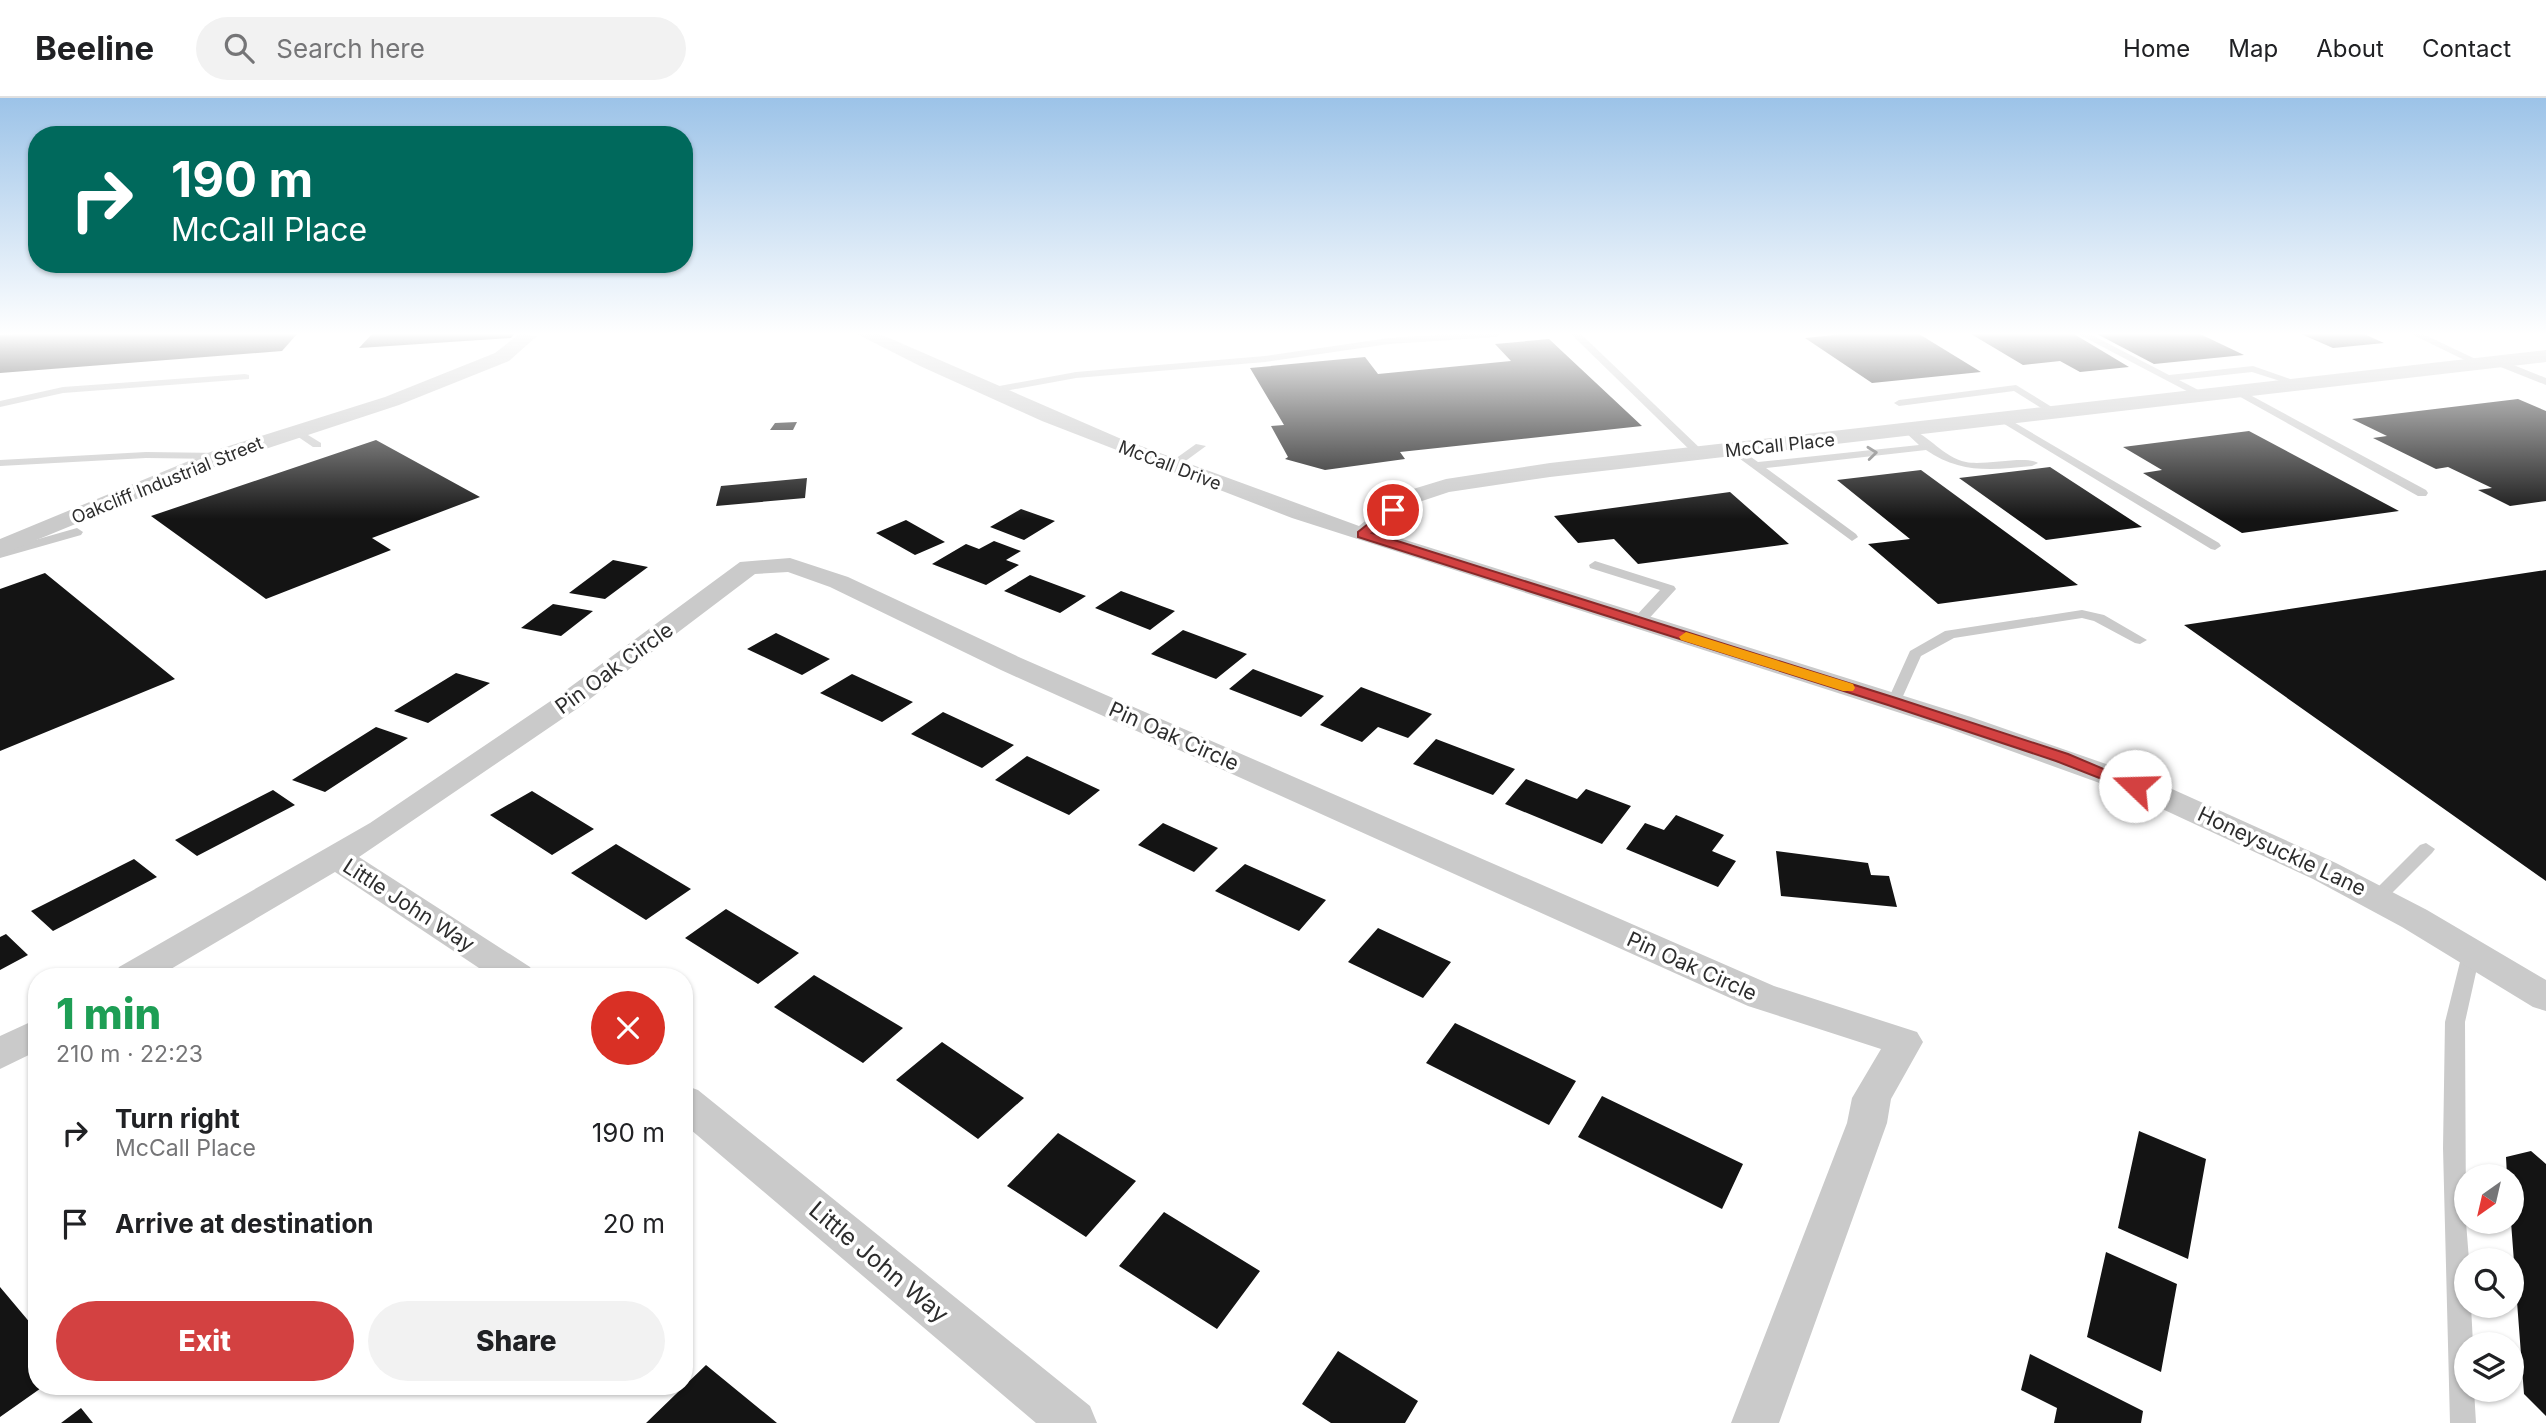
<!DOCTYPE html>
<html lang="en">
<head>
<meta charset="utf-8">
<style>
  :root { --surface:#fff; --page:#f2f2f2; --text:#202124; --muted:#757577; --line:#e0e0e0; --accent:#d34141 }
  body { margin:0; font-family:Inter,sans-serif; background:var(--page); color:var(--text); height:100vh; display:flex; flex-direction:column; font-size:26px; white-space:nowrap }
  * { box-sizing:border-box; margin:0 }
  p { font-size:23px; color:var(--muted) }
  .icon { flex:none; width:38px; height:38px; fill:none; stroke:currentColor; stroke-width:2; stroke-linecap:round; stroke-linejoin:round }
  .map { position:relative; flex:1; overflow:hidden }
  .panel { position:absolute; left:28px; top:870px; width:665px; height:427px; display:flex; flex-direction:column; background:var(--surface); border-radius:28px; box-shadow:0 2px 5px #0004 }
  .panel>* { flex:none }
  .hud { position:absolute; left:28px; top:28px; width:665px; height:147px; border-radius:28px; box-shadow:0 2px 5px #0004; background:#00695c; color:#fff; overflow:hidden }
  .needle { width:46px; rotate:214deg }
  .buttons { position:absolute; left:2454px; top:1066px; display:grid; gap:14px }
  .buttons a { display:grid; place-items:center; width:70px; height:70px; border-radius:50%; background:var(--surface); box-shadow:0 2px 5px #0004; font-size:35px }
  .pin { position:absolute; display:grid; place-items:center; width:60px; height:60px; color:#fff; margin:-30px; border:4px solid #fff; border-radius:50%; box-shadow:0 2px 7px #0007 }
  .me { position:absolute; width:77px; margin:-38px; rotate:291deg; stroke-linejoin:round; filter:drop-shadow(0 0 5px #0008) }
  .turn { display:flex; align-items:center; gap:24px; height:147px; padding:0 28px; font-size:32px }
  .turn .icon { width:91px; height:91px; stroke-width:2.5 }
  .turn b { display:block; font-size:49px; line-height:60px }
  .round { display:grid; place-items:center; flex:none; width:74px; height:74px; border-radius:37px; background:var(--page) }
  .overview { display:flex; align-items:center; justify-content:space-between; height:119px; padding:0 28px }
  h1 { font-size:42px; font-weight:800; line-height:52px; color:#1e9e55 }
  .cta { display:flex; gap:14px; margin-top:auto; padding:14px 28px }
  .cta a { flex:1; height:80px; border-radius:42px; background:var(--accent); color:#fff; font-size:28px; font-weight:800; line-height:80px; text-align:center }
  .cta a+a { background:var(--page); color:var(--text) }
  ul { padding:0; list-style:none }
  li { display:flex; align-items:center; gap:21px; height:91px; padding:0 28px }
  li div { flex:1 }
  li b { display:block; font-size:26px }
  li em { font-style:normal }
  header { display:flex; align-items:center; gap:42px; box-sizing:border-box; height:98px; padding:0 35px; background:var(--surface); border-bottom:2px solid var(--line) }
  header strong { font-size:33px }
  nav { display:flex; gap:38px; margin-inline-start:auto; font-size:24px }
  .search { width:490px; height:63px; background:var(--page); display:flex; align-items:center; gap:18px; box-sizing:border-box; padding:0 24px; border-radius:38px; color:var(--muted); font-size:26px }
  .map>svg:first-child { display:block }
</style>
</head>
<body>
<header>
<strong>Beeline</strong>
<div class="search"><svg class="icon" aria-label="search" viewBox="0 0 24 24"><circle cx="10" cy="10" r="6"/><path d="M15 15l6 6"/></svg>Search here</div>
<nav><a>Home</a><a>Map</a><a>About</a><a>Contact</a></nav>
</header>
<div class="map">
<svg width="2546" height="1325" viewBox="0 0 2546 1325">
  <rect width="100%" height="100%" fill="#fff"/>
  <!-- building -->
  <path fill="#141414" d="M25 236H297L282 253 0 275V237Z
    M372 236H514L511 240 359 250Z
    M1844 236H1919L1981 274 1872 285 1805 240Z
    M1971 236H2074L2129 269 2080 274 2060 263 2023 267Z
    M2097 236H2200L2244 257 2154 266Z
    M2301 236H2364L2384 245 2333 250Z
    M1549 241 1642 328 1400 354 1405 361 1325 372 1285 361 1288 359 1271 328 1284 327 1250 270 1365 259 1378 276 1511 263 1495 246Z
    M2518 301 2546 313V403L2510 408 2478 392 2492 390 2448 369 2436 371 2373 340 2387 338 2352 321Z
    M797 324 793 332H770L775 325Z
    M2249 333 2399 413 2242 435 2143 375 2162 372 2123 349Z
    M376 342 480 399 372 440 391 452 266 501 151 418Z
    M2050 369 2142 429 2046 442 1959 380Z
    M1921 372 2078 487 1938 506 1868 446 1910 441 1837 382Z
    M807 380 805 400 716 408 721 388Z
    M1730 394 1789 446 1638 466 1614 441 1578 445 1554 418Z
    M1021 411 1055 423 1024 442 990 429Z
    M906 422 945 444 915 457 876 435Z
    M994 443 1021 453 1006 462 1019 467 986 487 932 466 966 446 979 451Z
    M613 462 648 469 605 501 569 495Z
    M2546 472V783L2184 527Z
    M45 475 175 581 0 653V491Z
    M1030 477 1086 498 1060 515 1004 493Z
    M1121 493 1175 513 1150 532 1095 510Z
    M553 506 593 513 561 538 521 530Z
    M1183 532 1247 556 1216 581 1151 556Z
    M776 535 830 561 802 577 747 551Z
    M1253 571 1324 598 1301 619 1229 591Z
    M456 575 490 585 428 625 394 613Z
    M852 576 913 604 882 624 820 595Z
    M1361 589 1432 616 1408 640 1378 629 1362 644 1320 627Z
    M943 614 1014 647 982 670 911 636Z
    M376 629 408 640 325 694 292 682Z
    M1436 641 1515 671 1493 697 1413 666Z
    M1027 658 1100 692 1069 717 995 682Z
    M1526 681 1577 701 1586 691 1631 708 1602 746 1505 706Z
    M273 692 295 707 197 758 175 742Z
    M532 693 594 731 552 757 490 717Z
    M1676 717 1724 737 1712 753 1736 763 1718 789 1626 751 1645 725 1664 732Z
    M1163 725 1218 750 1194 774 1138 747Z
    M616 746 691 791 646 822 571 775Z
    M1776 753 1868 765 1871 777 1889 778 1897 809 1781 798Z
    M134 761 157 779 53 833 31 813Z
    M1245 766 1326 802 1299 833 1215 793Z
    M726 811 799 855 758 886 685 840Z
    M1378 830 1451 864 1423 900 1348 864Z
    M6 836 28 857 0 872V839Z
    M814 877 903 930 863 965 774 909Z
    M1455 925 1576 983 1549 1027 1426 965Z
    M942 944 1024 1000 978 1041 896 982Z
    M1602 998 1743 1066 1722 1111 1578 1039Z
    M2139 1033 2206 1061 2188 1161 2118 1130Z
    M1058 1035 1136 1083 1086 1139 1007 1088Z
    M2531 1053 2546 1066V1318L2524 1296 2511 1124V1078H2507L2506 1059Z
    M1164 1114 1260 1173 1217 1231 1119 1168Z
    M2106 1154 2177 1186 2161 1274 2087 1239Z
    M0 1189 37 1233V1288H44L0 1319Z
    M1338 1253 1418 1303 1405 1325H1331L1302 1306Z
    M2030 1256 2143 1313 2141 1325H2054L2057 1310 2021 1292Z
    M706 1267 777 1325H646Z
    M81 1310 93 1325H61Z"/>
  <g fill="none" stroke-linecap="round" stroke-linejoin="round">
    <!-- service -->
    <path fill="#cacaca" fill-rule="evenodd" d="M1454 236H1501L1496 239 1389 246 1265 264 1076 280 994 295 989 292 994 289 1076 274 1265 258 1389 240Z
      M1571 236H1581L1704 354V358H1696Z
      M2078 236H2090L2169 277 2253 268 2307 287 2302 290 2252 274 2179 282 2206 296 2207 298 2202 301Z
      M2411 236H2423L2486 266 2477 268Z
      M2493 262H2501L2546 280V287L2493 266Z
      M245 276 249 277V281L63 295 0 309V303L63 289Z
      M2016 287 2063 316 2054 318 2014 293 1899 308 1894 305 1899 302Z
      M2239 291 2426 392 2428 395 2426 398H2418L2235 296V292Z
      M2005 319 2219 445 2221 448 2215 452 2211 451 2001 324V320Z
      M295 329 321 345V349H313L291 334 290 332Z
      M1909 330C1930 338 1943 359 1966 364 1984 368 2026 357 2038 365L2032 368C1993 372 1960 376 1926 352L1766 370 1856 436 1858 439 1852 443 1728 352 1738 350 1758 364 1919 347 1904 333Z
      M1196 346 1206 348 1176 370H1168V366Z
      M146 354 221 355 227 358 221 361 146 360 0 368V362Z
      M77 430 83 434 81 437 0 460V452Z
      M1595 463 1674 488 1676 491 1644 526H1634L1632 523 1634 520 1660 492 1590 470 1589 467Z
      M2082 512 2104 517 2147 542 2140 546 2135 545 2094 523 2082 520 1954 540 1921 558 1899 607H1889L1887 604 1910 553 1945 533Z
      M2426 745 2435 751 2432 755 2384 803H2372L2369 799 2372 795 2420 747Z
      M2472 845 2479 847 2481 852 2465 924 2466 1124 2469 1162H2466V1208H2471L2473 1246H2466V1292H2474L2476 1325H2450L2443 1050 2445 924 2463 852 2465 847Z"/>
    <!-- minor -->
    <path fill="#cacaca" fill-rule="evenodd" d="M519 236 537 238 509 263 399 307 229 363 0 457V441L213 353 385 299 495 255Z
      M857 236H880L1119 340 1359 428 1400 395 1446 381 1550 365 2546 252V264L1550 379 1449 394 1416 405 1380 434 1971 619 2152 682 2336 765 2427 812 2546 882V913L2533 909 2402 829 2313 781 2130 696 1950 631 1292 420 1042 323 920 268Z
      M790 460 848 479 1021 560 1774 888 1917 934 1923 944 1891 1001 1887 1025 1779 1325H1731L1847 1025 1852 1000 1881 951 1748 908 1001 572 830 489 788 474 755 476 578 610 359 759 530 869 535 878H491L335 774 159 878H114L119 869 370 725 558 598 740 464Z
      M37 921V953L0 971V938Z
      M684 987 698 992 1090 1308 1097 1325H1036L684 1026Z"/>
  </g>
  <!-- one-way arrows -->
  <defs><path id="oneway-chevron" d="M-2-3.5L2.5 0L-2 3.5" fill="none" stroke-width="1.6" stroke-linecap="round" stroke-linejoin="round" transform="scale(1.75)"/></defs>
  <use stroke="#747474" href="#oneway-chevron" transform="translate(1872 355) rotate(-6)"/>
  <!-- sky -->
  <linearGradient id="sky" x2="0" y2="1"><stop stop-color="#9cc3e8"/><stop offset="0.56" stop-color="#fff"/><stop offset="1" stop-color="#fff" stop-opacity="0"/></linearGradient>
  <rect width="2546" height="421" fill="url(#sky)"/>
  <!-- route -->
  <path fill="#d34141" stroke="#892a2a" stroke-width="2" d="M1388 410 1399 412 1372 435 1899 601 2068 656 2144 688 2135 693 2130 692 2056 663 1888 607 1358 439V434Z"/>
  <!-- slow -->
  <path fill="#f59e0b" d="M1686 534 1853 586 1855 590 1853 593H1843L1681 542 1679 539Z"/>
  <g text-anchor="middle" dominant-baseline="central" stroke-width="7" stroke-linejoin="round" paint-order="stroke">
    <!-- far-street labels -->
    <g font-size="18" fill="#2d2d2d" stroke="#fff">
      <text transform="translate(1780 347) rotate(-6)">McCall Place</text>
      <text transform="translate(1170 367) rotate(21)">McCall Drive</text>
      <text transform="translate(167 382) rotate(-22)">Oakcliff Industrial Street</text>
    </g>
    <!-- street labels -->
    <g font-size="21" fill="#2d2d2d" stroke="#fff">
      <text transform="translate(614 570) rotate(-36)">Pin Oak Circle</text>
      <text transform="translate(1174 638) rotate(24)">Pin Oak Circle</text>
      <text transform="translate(2282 753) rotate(25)">Honeysuckle Lane</text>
      <text transform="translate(409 807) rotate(33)">Little John Way</text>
      <text transform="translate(1692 868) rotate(24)">Pin Oak Circle</text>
    </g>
    <!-- near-street labels -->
    <g font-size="24" fill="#2d2d2d" stroke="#fff">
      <text transform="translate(879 1164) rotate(40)">Little John Way</text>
    </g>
  </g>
</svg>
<div class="buttons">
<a><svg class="needle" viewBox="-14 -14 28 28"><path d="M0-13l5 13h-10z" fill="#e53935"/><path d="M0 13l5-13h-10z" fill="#757577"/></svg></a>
<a><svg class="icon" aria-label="search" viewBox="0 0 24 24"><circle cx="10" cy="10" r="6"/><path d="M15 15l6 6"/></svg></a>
<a><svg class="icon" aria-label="layers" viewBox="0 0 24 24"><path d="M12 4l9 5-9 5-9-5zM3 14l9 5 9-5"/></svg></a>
</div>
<div class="pin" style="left:1393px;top:412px;background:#d93025"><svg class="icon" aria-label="arrive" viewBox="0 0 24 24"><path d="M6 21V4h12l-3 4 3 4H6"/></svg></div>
<svg class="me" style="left:2135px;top:688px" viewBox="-20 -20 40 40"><circle r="19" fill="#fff"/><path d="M0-13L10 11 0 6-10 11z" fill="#d34141"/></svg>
<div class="hud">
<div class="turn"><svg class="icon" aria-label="right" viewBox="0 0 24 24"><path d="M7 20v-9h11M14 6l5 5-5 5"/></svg><div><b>190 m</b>McCall Place</div></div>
</div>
<section class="panel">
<div class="overview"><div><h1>1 min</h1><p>210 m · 22:23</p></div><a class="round" style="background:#d93025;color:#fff"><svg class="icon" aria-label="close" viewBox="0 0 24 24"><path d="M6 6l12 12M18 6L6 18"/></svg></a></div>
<ul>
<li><svg class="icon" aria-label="right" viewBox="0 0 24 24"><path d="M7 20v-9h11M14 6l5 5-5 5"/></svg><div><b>Turn right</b><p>McCall Place</p></div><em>190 m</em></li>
<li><svg class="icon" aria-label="arrive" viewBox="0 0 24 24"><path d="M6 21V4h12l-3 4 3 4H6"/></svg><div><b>Arrive at destination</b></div><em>20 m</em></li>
</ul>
<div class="cta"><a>Exit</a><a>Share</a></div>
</section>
</div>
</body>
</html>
